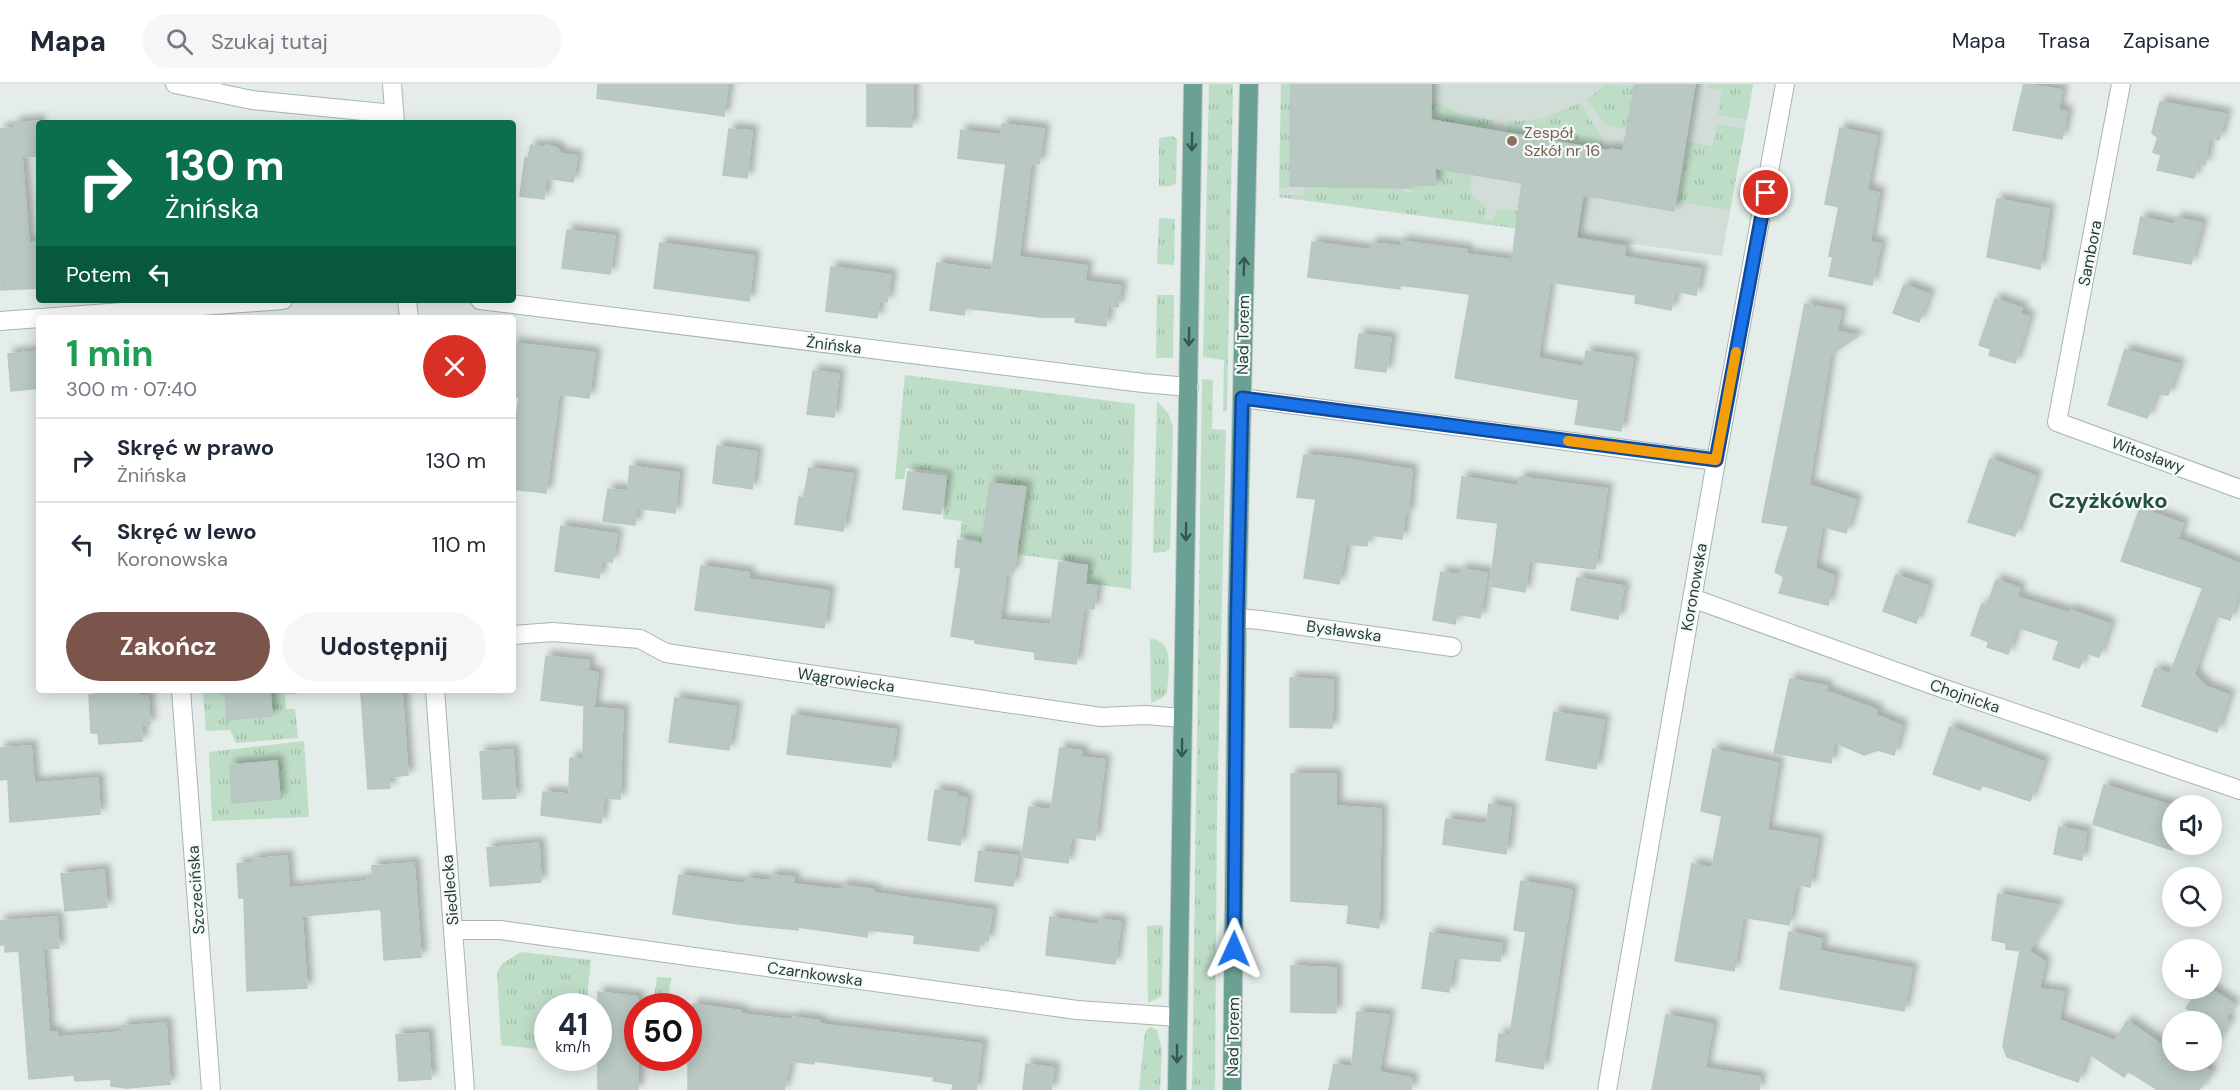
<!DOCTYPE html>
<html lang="pl">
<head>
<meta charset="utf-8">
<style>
  :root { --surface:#fff; --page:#f6f6f7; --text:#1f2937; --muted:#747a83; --line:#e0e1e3; --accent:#7b544b }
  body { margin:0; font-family:"DM Sans",sans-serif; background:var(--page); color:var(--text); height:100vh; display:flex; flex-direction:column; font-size:22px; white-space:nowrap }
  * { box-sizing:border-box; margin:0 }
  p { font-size:20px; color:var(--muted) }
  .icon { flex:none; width:33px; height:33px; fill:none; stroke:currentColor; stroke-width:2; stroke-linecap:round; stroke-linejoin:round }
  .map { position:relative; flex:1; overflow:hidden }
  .panel { position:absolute; left:36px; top:231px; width:480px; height:378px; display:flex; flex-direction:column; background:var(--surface); border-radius:6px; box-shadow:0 3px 15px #0003 }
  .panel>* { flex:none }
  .top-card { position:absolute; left:36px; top:36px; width:480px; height:183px; border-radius:6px; box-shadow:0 3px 15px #0003; background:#0b6e4f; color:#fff; overflow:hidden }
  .tools { position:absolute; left:2162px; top:711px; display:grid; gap:12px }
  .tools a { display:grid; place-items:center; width:60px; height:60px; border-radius:50%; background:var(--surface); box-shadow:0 3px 15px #0003; font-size:30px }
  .speed { position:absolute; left:534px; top:909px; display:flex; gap:12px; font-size:30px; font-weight:700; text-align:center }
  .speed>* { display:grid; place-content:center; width:78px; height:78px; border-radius:50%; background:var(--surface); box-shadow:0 3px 15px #0003; line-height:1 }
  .speed small { font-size:15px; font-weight:400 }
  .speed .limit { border:9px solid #d22; background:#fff; color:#111 }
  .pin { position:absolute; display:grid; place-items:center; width:51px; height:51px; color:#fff; margin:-26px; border:3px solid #fff; border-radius:50%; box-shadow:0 2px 6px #0007 }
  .me { position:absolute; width:66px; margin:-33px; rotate:1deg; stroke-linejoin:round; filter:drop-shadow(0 0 4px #0008) }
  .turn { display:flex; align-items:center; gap:21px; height:126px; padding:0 30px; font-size:27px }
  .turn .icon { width:78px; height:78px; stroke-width:2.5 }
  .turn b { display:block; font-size:42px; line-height:51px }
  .then { display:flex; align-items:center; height:57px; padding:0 30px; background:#0003; gap:12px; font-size:22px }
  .round { display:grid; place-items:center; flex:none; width:63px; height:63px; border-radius:32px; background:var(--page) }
  .overview { display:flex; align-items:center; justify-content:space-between; height:102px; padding:0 30px }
  h1 { font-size:36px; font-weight:700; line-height:45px; color:#1e9e55 }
  .button { display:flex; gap:12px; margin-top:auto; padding:12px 30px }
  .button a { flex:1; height:69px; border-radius:36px; background:var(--accent); color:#fff; font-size:24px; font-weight:700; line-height:69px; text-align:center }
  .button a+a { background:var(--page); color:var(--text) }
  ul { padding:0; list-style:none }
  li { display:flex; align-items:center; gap:18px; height:84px; padding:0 30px; border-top:2px solid var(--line) }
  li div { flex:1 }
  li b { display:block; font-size:22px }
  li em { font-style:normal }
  header { display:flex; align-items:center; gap:36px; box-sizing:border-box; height:84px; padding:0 30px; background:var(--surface); border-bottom:2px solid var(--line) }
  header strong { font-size:28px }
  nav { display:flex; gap:33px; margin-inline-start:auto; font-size:21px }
  .search { width:420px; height:54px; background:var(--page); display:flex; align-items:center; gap:15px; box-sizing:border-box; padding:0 21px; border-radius:33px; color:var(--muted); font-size:22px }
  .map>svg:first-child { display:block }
</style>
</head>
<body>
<header>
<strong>Mapa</strong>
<div class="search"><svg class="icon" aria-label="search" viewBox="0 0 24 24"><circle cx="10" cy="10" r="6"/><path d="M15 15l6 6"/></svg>Szukaj tutaj</div>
<nav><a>Mapa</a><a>Trasa</a><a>Zapisane</a></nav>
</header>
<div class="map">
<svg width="2240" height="1006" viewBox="0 0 2240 1006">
  <defs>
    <pattern id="grass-tufts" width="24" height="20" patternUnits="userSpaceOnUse" patternTransform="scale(1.5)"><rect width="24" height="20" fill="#beddc7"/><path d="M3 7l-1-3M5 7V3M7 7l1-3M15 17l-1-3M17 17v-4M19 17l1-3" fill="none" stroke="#a3bfac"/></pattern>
    <filter id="shadow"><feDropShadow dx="5.5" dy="-5.5" stdDeviation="3" flood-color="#0004"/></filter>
  </defs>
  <rect width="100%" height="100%" fill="#e4ede9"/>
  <!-- built -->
  <path fill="#d2ddd8" d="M1283 0H1753L1722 172 1279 113Z"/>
  <!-- grass -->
  <path fill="url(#grass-tufts)" d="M1209 0H1233L1227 327H1223L1224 276 1203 273Z
    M1281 0H1291L1289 104H1279Z
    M1605 0 1634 2 1627 46 1605 41 1587 16Z
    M1709 0H1753L1747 36 1718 31 1722 7 1708 4Z
    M1431 15 1459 29 1494 37 1493 46 1431 36Z
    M1580 19 1603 55 1602 69 1570 60 1507 49 1509 37C1540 38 1552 30 1580 19Z
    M1717 40 1745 45 1730 126 1678 118 1689 58 1713 62Z
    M1172 52 1177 55 1176 99C1172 103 1164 103 1159 102V54Z
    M1416 81 1472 90 1470 107 1478 117 1487 123 1484 135 1493 136 1497 125 1519 127 1516 144 1279 113V111H1304L1305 103 1403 104V108H1413Z
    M1159 134 1175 135 1174 181 1157 180Z
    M1157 211H1174L1173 274H1156Z
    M905 291 1135 320 1131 505 1087 499 1088 480 980 465V456L960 453 962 437 943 435 948 389 906 384 904 395H895Z
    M1202 295 1213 296 1212 345 1226 346 1217 728 1215 1006H1192Z
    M1157 317 1168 329 1173 343 1170 464 1165 468 1155 469 1153 468Z
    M1150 555C1176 555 1168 591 1167 609L1163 613 1151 619Z
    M203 606H321L285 611 286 625H295L298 654 236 659 230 646 206 647Z
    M304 657 309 733 212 737 209 668Z
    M1163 841 1162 912 1148 919 1147 842Z
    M521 868 591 876 586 922H548L547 966 501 961 497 888 503 879Z
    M657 893 671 894 667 922H653Z
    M1150 943 1157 946 1162 966 1160 1006H1139L1145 948Z"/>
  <!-- building -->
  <path fill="#b9c8c2" stroke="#b7c7c0" stroke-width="1.5" filter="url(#shadow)" d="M598 0H728L724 32 597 14Z
    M867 0H913L912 43 867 42Z
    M1291 0H1431V36L1610 67V65L1623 67 1635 0H1695L1674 127 1583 111 1576 155 1625 163 1624 173 1701 185 1696 211 1675 207 1671 226 1635 219 1636 211 1550 198 1538 274 1584 283 1586 267 1633 274 1621 347 1575 340 1579 316 1455 294 1470 210 1400 201V205L1308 193 1312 158 1370 166 1371 159 1401 162V157L1467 166 1466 170 1512 176 1522 99 1435 84 1436 101H1413V104L1290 102Z
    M2024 0 2062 6 2058 26 2067 28 2062 55 2013 46Z
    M2160 18 2226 30 2219 56 2209 54 2205 81 2198 79 2194 94 2157 86 2161 71 2153 68 2158 54 2152 49Z
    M39 37V72L22 73 29 159 39 158V204L1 206 0 45 14 44V39Z
    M1002 40 1044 45 1039 80 1031 79 1019 173 1087 182 1085 197 1121 202 1118 223 1108 222 1106 242 1075 238 1076 233H1041L965 224 964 231 930 226 937 179 992 187 1006 80 958 74 961 46 1001 51Z
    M1840 44 1877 52 1867 106 1879 109 1870 158 1881 160 1872 201 1829 192 1833 173 1829 172 1839 123 1825 120Z
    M729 45 752 47 747 94 723 91Z
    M531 61 543 63 546 61 557 64 561 70 577 72 573 98 546 94 544 115 520 112 525 74H528Z
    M1997 115 2049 125 2040 185 1987 173Z
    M2141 133 2175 141 2176 134 2202 139 2191 180 2133 170Z
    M567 146 615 152 610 190 562 184Z
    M660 159 754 172 749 217 654 204Z
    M831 183 891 191 887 218 879 216 877 234 826 227Z
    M1904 201 1929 210 1919 238 1893 229Z
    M1995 215 2022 224 2020 230 2029 233 2015 279 1989 271 1991 265 1979 261Z
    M1805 220 1841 227 1837 247 1858 252 1830 271 1809 401 1856 416 1846 449 1822 442 1815 484 1834 492 1828 521 1779 509 1784 493 1775 488 1789 442 1762 438Z
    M1359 250 1391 254 1386 288 1355 284Z
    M513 259 595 269 589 314 559 310 546 409 513 405V356L519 313H513Z
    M2125 266 2179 280 2168 311 2156 310 2147 334 2108 321Z
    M39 267V304L11 307 8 270Z
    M813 287 839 290 834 333 807 330Z
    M717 362 757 368 752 405 713 399Z
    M1304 371 1340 374 1412 386 1408 429 1405 428 1402 455 1369 451 1367 462 1346 460 1339 500 1304 494 1316 415 1297 413Z
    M1990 375 2036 392 2015 452 1968 438Z
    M630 382 679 389 675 429 637 424 635 441 603 437 608 405 628 407Z
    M809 384 853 390 843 447 795 440 799 413 804 414Z
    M908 388 946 393 941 430 903 425Z
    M1462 393 1519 402 1520 393 1607 405 1595 485 1529 477 1525 508 1490 502 1498 439 1457 434Z
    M990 399 1026 403 1014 487H1010L1009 491 1006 490 1000 536 1051 541 1059 478 1087 482 1085 501 1097 502 1094 525 1084 524 1076 580 1035 575V568L975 559V556L951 552 961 484 955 483 958 456 982 460Z
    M2140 424 2183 440 2178 455 2240 480V506L2230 536 2214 531 2194 590 2207 603 2229 611 2217 648 2142 622 2155 585 2170 590 2203 504 2121 477Z
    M561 442 617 450 612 478 602 476 599 494 555 487Z
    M701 482 749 489 748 495 829 507 824 544 695 526Z
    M1461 485 1487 489 1480 534 1457 530 1455 540 1433 536 1441 488 1460 491Z
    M1896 491 1928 502 1916 539 1883 527Z
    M1577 494 1624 502 1618 535 1571 526Z
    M1996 496 2020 504 2017 513 2069 529 2070 526 2110 540 2099 573 2085 569 2079 584 2053 575 2059 557 2017 543 2008 570 1987 563 1989 558 1971 551 1982 520 1987 522Z
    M546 572 589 577 588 587 598 589 594 623 541 616Z
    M1290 594 1333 596 1332 644 1290 643Z
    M1790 595 1827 602 1826 607 1877 626 1876 631 1902 642 1894 671 1878 666 1864 671 1834 658 1831 679 1774 669Z
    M96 606H140V612H148L150 640 142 641V657L99 660 98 649H91L89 611H96Z
    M225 606H270L272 632 227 636Z
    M402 606 408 691 389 693 390 704 368 705 361 610Z
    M675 614 736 623 729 666 669 658Z
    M584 623 623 626 620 715 604 714 601 739 541 731 543 708 569 710 570 674 583 675Z
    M1554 628 1604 636 1596 685 1546 676Z
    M792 631 896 646 891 683 787 670Z
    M1950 643 2044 678 2030 717 1982 701 1980 706 1933 690Z
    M31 662 34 699 98 694 100 730 10 738 8 695 0 696V664Z
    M1060 664 1082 667 1081 673 1105 676 1095 756 1071 753 1068 779 1022 773 1029 723 1051 726Z
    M1713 665 1778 679 1767 746 1818 755 1810 803 1796 800 1789 841 1743 833 1734 887 1675 877 1692 780 1712 784 1722 732 1701 727Z
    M513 666 516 714 483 715 480 668Z
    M277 677 280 715 232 719 230 681Z
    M1291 690H1336V722L1381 725 1379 844 1347 839 1349 821 1291 817Z
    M2104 701 2172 722V766L2093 740Z
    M935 706 957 709V712L967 714 960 761 928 756Z
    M1489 720 1511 724 1506 770 1443 760 1446 735 1487 740Z
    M2059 743 2086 748 2082 776 2054 770Z
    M539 759 541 798 490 802 487 764Z
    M979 767 1018 772 1013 802 975 797Z
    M287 772 289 804 368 797 367 794H373L372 782 414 779 421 873 384 876 381 825 302 832 307 904 247 907 244 814H239L237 780 253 779 252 775Z
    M104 786 107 823 65 827 61 790Z
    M679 791 745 800 746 794 770 797 771 791 794 793 793 800 842 806 843 801 874 806V809L992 826 988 857 980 856 979 867 914 859 915 851 868 846 867 853 798 843V846L739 840 673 830Z
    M1521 797 1572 806 1543 985 1496 977 1499 950 1510 951 1526 848 1514 846Z
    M1998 810 2058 821 2029 867 2045 878 2039 905 2064 908 2059 936 2115 957 2127 937 2172 968V976H2204L2201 981 2211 988 2199 1006H2158L2128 987 2124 993 2088 969 2078 998 2007 973 2003 962 2020 867 2006 865V859L1992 856Z
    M57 833 59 864 43 865 49 948H57L58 953 123 948 122 942 166 939 170 1000 127 1004 111 1002V995L75 997 74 991 29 995 19 867 5 868V861H0V837Z
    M1050 833 1098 841 1099 835 1121 838 1115 880 1046 871Z
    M1789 848 1822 855 1820 867 1912 884 1904 927 1780 905Z
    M1430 849 1502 860 1500 877 1454 874 1449 908 1422 904Z
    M1291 882 1336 884V929L1291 928Z
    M2201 904H2209L2235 921 2225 934 2230 938 2211 966V938H2195L2199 932 2186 924Z
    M598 908 638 913V1006H598Z
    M693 920 741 927V930L792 936 793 933 820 937V940L982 960 976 1006H952L953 1000 933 997 934 993 814 977V980L790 977 784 1006H688V951Z
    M1357 928 1389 931 1379 988 1412 994 1411 1006H1329L1334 980 1352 983Z
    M1666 931 1713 940 1705 984 1760 993 1759 1006H1652Z
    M428 949 431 995 399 997 396 951Z
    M1026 980 1054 984 1051 1006H1023Z"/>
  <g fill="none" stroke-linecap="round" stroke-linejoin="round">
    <!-- minor casing -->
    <g stroke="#a7b5b0" stroke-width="20">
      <path id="minor" d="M175 0 252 16 394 30
        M392 0 395 39
        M2121 0 2057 338 2240 405
        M407 216 409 234
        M480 216 1143 299 1189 303
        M0 237 283 216
        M1242 314 1716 377
        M1692 514 1933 601 2240 706
        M1237 534 1260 536 1452 563
        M513 551 553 548 640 555 666 569 1101 633 1146 631 1182 634
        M181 606 211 1006
        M435 606 465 1006
        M453 846H500L1077 926 1178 933
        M1607 1006 1716 377 1785 0"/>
    </g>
    <!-- major casing -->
    <g stroke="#c2c9c7" stroke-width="20">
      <path id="major" d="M1177 1006 1193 0
        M1232 1006 1237 534 1249 0"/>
    </g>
    <!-- minor -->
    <use href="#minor" stroke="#fff" stroke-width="18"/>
    <!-- major -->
    <use href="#major" stroke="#6ba194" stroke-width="18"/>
  </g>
  <!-- one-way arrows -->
  <defs><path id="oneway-shaft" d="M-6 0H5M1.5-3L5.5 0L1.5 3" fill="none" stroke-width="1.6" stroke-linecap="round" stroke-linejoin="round" transform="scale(1.5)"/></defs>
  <g stroke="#36574f">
    <use href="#oneway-shaft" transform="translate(1192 58) rotate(91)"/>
    <use href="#oneway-shaft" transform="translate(1244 182) rotate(-88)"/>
    <use href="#oneway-shaft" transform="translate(1189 253) rotate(91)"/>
    <use href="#oneway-shaft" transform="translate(1186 448) rotate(91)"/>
    <use href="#oneway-shaft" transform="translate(1182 664) rotate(91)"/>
    <use href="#oneway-shaft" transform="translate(1177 970) rotate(90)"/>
  </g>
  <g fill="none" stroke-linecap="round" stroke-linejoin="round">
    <!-- route casing -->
    <g stroke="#114b97" stroke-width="15">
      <path id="route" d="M1234 865 1237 534 1242 314 1716 376 1766 109"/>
    </g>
    <!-- route -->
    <use href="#route" stroke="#1a73e8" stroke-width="10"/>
    <!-- slow -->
    <path stroke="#f59e0b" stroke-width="10" d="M1568 357 1716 376 1736 268"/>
  </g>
  <!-- markers -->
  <circle fill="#8d6e63" stroke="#f5f9f7" stroke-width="2" cx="1512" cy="57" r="6"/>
  <g text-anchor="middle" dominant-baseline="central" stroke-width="4.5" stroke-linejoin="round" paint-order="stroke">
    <!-- education labels -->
    <g font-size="16" fill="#785e54" stroke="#f5f9f7" text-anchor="start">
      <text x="1524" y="48">Zespół<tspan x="1524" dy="18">Szkół nr 16</tspan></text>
    </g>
    <!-- street labels -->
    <g font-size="16" fill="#243e38" stroke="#f5f9f7">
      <text transform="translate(2090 169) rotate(-79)">Sambora</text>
      <text transform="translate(1243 251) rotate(-89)">Nad Torem</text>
      <text transform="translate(834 261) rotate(7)">Żnińska</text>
      <text transform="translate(2148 371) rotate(20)">Witosławy</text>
      <text transform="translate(1694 503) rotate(-80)">Koronowska</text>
      <text transform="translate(1344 547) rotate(8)">Bysławska</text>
      <text transform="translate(846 596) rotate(8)">Wągrowiecka</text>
      <text transform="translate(1965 612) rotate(19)">Chojnicka</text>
      <text transform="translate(196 806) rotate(-94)">Szczecińska</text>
      <text transform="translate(450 806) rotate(-95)">Siedlecka</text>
      <text transform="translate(815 890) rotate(8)">Czarnkowska</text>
      <text transform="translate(1233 953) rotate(-89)">Nad Torem</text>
    </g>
    <!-- district labels -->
    <g font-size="22" font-weight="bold" fill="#215045" stroke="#f5f9f7">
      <text x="2108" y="416">Czyżkówko</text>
    </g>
  </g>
</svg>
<div class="tools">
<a><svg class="icon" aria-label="sound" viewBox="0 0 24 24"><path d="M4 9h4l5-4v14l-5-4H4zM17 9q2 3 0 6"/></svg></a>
<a><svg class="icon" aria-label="search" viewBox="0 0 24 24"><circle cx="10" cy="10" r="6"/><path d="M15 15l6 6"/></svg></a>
<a>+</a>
<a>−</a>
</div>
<div class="speed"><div>41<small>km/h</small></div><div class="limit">50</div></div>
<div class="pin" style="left:1766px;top:109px;background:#d93025"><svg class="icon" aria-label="arrive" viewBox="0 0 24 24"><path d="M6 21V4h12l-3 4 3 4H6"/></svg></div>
<svg class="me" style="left:1234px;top:865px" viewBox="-20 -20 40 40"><path d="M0-17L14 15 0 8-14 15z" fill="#1a73e8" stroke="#fff" stroke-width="4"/></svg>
<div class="top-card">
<div class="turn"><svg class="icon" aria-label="right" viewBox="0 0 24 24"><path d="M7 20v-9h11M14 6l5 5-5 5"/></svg><div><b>130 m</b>Żnińska</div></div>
<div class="then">Potem<svg class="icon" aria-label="left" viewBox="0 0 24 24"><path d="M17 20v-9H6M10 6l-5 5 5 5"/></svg></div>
</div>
<section class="panel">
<div class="overview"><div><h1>1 min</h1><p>300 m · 07:40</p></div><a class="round" style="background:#d93025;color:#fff"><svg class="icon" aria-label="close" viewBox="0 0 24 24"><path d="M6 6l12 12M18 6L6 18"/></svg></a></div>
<ul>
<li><svg class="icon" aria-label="right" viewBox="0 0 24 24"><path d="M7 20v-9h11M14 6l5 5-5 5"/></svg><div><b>Skręć w prawo</b><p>Żnińska</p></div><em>130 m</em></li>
<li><svg class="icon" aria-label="left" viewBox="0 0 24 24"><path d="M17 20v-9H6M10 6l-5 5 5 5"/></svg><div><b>Skręć w lewo</b><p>Koronowska</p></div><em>110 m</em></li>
</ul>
<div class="button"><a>Zakończ</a><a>Udostępnij</a></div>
</section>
</div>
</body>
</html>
